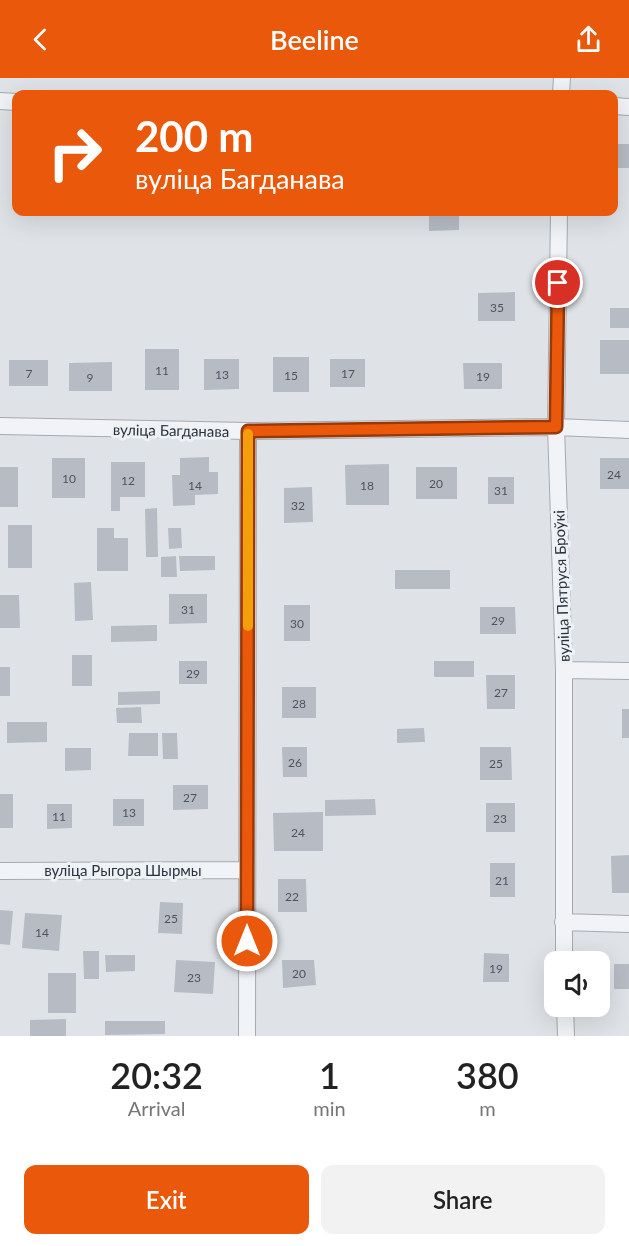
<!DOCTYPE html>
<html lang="en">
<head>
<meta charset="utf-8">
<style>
  :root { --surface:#fff; --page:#f2f2f2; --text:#222; --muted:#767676; --accent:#ea580c }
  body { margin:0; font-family:Lato,sans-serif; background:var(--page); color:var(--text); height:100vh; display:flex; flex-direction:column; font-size:22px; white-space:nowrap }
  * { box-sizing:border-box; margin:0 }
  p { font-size:20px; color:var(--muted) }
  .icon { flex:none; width:33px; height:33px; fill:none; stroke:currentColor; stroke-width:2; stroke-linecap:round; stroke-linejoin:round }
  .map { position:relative; height:958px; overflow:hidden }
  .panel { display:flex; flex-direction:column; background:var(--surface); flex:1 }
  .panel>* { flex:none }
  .banner { position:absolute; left:12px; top:12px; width:606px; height:126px; border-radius:12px; box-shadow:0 6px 24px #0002; background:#ea580c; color:#fff; overflow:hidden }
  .tools { position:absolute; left:544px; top:873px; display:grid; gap:12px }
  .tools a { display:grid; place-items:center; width:66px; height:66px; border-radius:12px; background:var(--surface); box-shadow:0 6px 24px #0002; font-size:30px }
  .pin { position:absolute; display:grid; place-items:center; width:51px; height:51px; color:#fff; margin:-26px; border:3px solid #fff; border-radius:50%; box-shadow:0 2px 6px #0007 }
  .me { position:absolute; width:66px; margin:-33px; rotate:0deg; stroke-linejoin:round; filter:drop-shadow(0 0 4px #0008) }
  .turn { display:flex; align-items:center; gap:21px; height:126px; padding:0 24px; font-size:27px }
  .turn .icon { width:78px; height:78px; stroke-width:2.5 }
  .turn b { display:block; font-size:42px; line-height:51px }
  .eta { display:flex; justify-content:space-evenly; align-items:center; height:102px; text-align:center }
  .eta b { font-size:36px; font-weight:600; line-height:42px }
  .primary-button { display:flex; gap:12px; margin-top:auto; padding:12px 24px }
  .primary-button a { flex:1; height:69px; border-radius:12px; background:var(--accent); color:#fff; font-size:24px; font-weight:600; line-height:69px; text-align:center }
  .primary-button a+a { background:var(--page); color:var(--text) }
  header { display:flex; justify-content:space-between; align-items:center; height:78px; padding:0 24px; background:var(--accent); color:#fff; font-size:27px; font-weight:600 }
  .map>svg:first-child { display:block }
</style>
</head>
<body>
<header><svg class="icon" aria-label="back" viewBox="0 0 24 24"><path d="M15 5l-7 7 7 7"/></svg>Beeline<svg class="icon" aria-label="share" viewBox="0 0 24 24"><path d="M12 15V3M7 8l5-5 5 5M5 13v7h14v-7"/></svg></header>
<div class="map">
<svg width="629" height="958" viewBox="0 0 629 958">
  <rect width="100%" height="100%" fill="#dfe3e7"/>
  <!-- building -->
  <path fill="#b7bcc4" d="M614 66H629V90H614Z
    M429 134H459V152L429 153Z
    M515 214V243H478V215Z
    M610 230H629V250H610Z
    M600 262H629V296H600Z
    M145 271H179V312H145Z
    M273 279H309V314H273Z
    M204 281H239V311L204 312Z
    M330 281H365V309H330Z
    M9 282H48V308H9Z
    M112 284V313H69V285Z
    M463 285H502V311H464Z
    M209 379V394H218V416L195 417V427L173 428 172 397H180V380Z
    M52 380H85V420H52Z
    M600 380H629V411H600Z
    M111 384H145V419H120V433H111Z
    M389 386V427H346L345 387Z
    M0 389H18V429H0Z
    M416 389H457V421H416Z
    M488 399H514V426H488Z
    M312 409 313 444 284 445V410Z
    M157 430 158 479H146L145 431Z
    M8 447H32V490H8Z
    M97 450H114V460H128V493H97Z
    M168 450H181L182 470 169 471Z
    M176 478 177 499H161V479Z
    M179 478H215V492L180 493Z
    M395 492H450V511H395Z
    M91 504 93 542 75 543 74 505Z
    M169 516H207V545L169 546Z
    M0 517H19L20 550H0Z
    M284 527H310V563H284Z
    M480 529H515L516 556H480Z
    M157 547V563L111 564V548Z
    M72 577H92V608H72Z
    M179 583H207V606H179Z
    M434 583H474V599H434Z
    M0 589H10V618H0Z
    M486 597H515V631H487Z
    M282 609H316V640H282Z
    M160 613V626L118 627V614Z
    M141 629 142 645H117L116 630Z
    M622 631H629V660H622Z
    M7 644H47V664L7 665Z
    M424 650 425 664 397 665V651Z
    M129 655H158V678H128Z
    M162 655H177L178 681H163Z
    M282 669H307V699H283Z
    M480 669H511L512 702H480Z
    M65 670H91V692L65 693Z
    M173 707H208V731L173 732Z
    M0 716H13V750H0Z
    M113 721H144V748H113Z
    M375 721 376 737 325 738V722Z
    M486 725H515V754H486Z
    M47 726H72V750L47 751Z
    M323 734V773H274L273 735Z
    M629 777V815H612L611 778Z
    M490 785H515V819H490Z
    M278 801H306L307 834H278Z
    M160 824 183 825 182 856 158 855Z
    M0 832 13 833 10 867 0 866Z
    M25 835 62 837 59 873 22 870Z
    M83 873H99V901H84Z
    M484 875 509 876V904H483Z
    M105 877H135V893L106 894Z
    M176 882 215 884 213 916 174 914Z
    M282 882H314L316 907 283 910Z
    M614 886H629V911H614Z
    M48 895H76V935H48Z
    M66 941V958H30V942Z
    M105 943H165V956L105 957Z"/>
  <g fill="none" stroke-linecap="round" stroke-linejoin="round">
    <!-- minor casing -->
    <g stroke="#a5aab1" stroke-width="18">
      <path id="minor" d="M561 16 562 0
        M0 23 16 24
        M614 28 629 29
        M559 134 556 349 564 592V884
        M0 348 248 353 556 349 629 352
        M564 592 629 593
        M0 793 247 792
        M563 844 629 846
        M565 928 566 958
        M247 958 248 353"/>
    </g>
    <!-- minor -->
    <use href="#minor" stroke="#f2f3f6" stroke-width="16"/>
  </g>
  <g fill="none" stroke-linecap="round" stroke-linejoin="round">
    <!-- route casing -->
    <g stroke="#983908" stroke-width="15">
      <path id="route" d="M247 863 248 353 556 349 558 205"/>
    </g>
    <!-- route -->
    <use href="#route" stroke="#ea580c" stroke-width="10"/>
    <!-- slow -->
    <path stroke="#f59e0b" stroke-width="10" d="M248 548V356"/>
  </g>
  <g text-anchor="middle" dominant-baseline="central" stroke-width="6" stroke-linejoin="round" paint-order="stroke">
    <!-- number labels -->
    <g font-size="12" fill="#4d545f">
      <text x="497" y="229">35</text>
      <text x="162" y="292">11</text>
      <text x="29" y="295">7</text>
      <text x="348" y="295">17</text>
      <text x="222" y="296">13</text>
      <text x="291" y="297">15</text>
      <text x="483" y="298">19</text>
      <text x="90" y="299">9</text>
      <text x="614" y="396">24</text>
      <text x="69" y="400">10</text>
      <text x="128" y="402">12</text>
      <text x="436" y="405">20</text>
      <text x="195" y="407">14</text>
      <text x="367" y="407">18</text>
      <text x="501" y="412">31</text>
      <text x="298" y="427">32</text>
      <text x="188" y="531">31</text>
      <text x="498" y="542">29</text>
      <text x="297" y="545">30</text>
      <text x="193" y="595">29</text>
      <text x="501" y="614">27</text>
      <text x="299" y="625">28</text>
      <text x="295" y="684">26</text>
      <text x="496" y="685">25</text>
      <text x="190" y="719">27</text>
      <text x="129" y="734">13</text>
      <text x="59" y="738">11</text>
      <text x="500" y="740">23</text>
      <text x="298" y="754">24</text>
      <text x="502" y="802">21</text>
      <text x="292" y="818">22</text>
      <text x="171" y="840">25</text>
      <text x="42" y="854">14</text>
      <text x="496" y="890">19</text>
      <text x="299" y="895">20</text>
      <text x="194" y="899">23</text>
    </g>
    <!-- street labels -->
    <g font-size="15" fill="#2a313d" stroke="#eff2f5">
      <text transform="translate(171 352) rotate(1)">вуліца Багданава</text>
      <text transform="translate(561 508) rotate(-92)">вуліца Пятруся Броўкі</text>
      <text x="123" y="792">вуліца Рыгора Шырмы</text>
    </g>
  </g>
</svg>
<div class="tools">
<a><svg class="icon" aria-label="sound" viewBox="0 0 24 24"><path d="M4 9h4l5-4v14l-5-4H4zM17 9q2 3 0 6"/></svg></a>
</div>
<div class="pin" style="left:558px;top:205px;background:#d93025"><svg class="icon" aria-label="arrive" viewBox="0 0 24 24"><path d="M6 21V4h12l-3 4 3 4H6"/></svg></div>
<svg class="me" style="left:247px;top:863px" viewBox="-20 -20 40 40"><circle r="17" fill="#ea580c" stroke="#fff" stroke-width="3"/><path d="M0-11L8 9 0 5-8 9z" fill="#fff"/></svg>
<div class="banner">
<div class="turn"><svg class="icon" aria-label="right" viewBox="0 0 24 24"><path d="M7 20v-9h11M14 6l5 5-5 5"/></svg><div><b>200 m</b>вуліца Багданава</div></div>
</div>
</div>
<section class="panel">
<div class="eta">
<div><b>20:32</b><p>Arrival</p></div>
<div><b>1</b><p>min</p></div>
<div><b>380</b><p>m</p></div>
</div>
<div class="primary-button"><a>Exit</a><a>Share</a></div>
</section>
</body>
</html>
